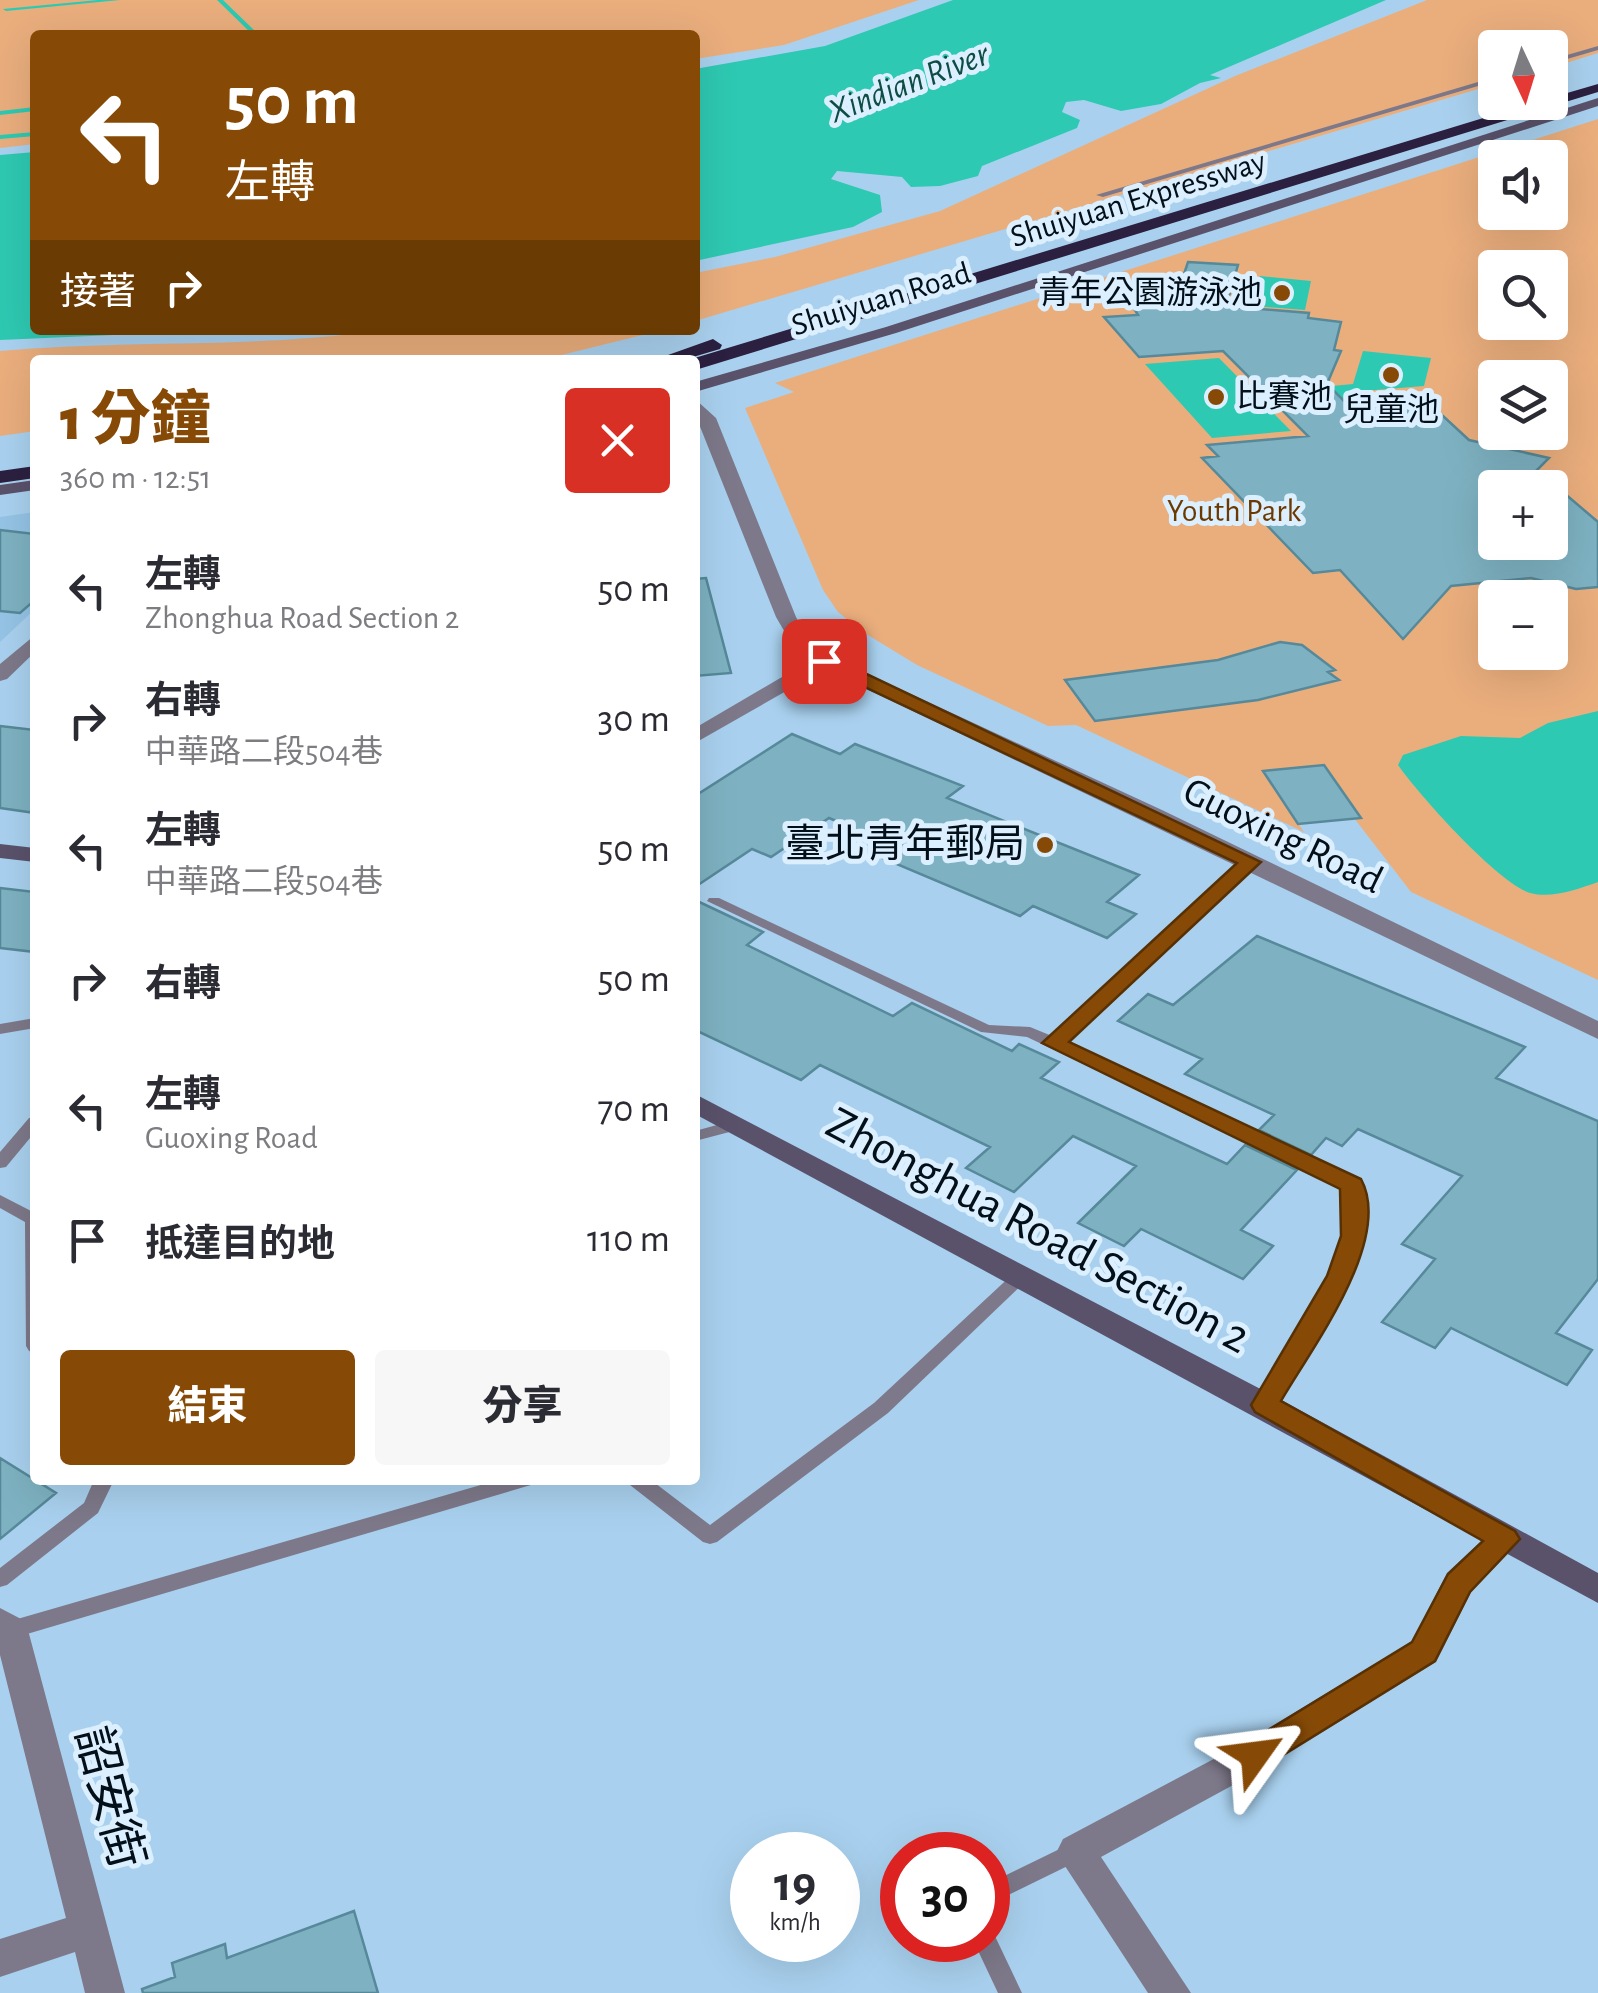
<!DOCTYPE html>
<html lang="zh-TW">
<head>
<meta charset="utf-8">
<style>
  :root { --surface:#fff; --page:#f7f7f7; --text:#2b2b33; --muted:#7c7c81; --accent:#864a06 }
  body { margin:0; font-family:"Alegreya Sans","Noto Sans TC",sans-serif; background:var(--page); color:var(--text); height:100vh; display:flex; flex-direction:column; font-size:38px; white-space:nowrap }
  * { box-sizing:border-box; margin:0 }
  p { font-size:32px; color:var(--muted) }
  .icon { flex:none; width:55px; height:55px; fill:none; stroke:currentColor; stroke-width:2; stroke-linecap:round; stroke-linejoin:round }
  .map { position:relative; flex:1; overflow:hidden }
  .panel { position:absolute; left:30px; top:355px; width:670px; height:1130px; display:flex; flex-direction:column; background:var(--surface); border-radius:10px; box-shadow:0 10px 40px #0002 }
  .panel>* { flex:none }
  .hud { position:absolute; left:30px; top:30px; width:670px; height:305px; border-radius:10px; box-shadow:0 10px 40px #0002; background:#864a06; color:#fff; overflow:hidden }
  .needle { width:65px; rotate:176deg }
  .fabs { position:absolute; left:1478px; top:30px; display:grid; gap:20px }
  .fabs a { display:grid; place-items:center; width:90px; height:90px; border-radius:10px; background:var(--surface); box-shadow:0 10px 40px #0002; font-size:50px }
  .speed { position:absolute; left:730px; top:1832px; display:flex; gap:20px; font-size:50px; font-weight:700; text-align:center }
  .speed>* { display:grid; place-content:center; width:130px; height:130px; border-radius:50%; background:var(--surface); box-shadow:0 10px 40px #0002; line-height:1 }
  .speed small { font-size:25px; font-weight:400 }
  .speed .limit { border:15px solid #d22; background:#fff; color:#111 }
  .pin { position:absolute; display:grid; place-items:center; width:85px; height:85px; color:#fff; margin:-42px; border-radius:20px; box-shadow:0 5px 15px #0006 }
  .me { position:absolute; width:110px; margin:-55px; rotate:59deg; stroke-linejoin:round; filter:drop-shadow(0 0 8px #0008) }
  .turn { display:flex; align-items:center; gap:35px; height:210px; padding:0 30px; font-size:45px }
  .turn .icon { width:130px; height:130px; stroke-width:2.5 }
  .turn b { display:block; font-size:70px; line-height:85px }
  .then { display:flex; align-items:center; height:95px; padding:0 30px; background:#0003; gap:20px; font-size:38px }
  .round { display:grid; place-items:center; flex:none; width:105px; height:105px; border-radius:10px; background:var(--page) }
  .head { display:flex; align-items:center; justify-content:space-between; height:170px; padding:0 30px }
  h1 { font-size:60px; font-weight:800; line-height:75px; color:var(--accent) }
  .button { display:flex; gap:20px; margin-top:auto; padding:20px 30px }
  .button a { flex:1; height:115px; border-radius:10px; background:var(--accent); color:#fff; font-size:40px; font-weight:800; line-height:115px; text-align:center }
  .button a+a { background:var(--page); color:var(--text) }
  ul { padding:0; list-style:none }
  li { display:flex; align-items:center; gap:30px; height:130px; padding:0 30px }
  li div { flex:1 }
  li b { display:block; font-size:38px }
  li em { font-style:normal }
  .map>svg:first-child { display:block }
</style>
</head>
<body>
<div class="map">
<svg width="1598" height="1993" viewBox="0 0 1598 1993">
  <rect width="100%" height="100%" fill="#a9d1ef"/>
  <!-- built -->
  <path fill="#95c4e6" d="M35 512V609L0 642V517Z"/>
  <!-- green -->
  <path fill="#eaae7d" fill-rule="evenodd" d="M0 0H919L784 45 695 59V35H35V144L0 148Z
    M1427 0H1598V53L1550 68V48H1495V84L695 321V273L775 257 940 211 1235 76Z
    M1598 119V980L1411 892 1354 818 1361 817 1324 765 1263 771 1304 832 1076 725 1048 726 917 665 863 632 838 612 823 590 745 408 794 392 775 383ZM1495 158H1550V212H1495ZM1495 268H1550V322H1495ZM1495 378H1550V432H1495ZM1495 488H1550V542H1495ZM1495 598H1550V652H1495Z
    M382 330H663L541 360H35V431L0 436V351C127 339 256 349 382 330Z"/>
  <!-- water -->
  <path fill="#2ec9b2" d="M953 0H1386L1210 75 1221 78 1200 83 1161 104 1121 111 1084 100 1066 102 1062 112 1080 120 1077 128 982 166 978 176 940 186 911 187 902 177 837 171 831 179 880 195 882 212 853 227 695 261V69L825 46Z
    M35 152V330H132L113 335 0 340V155Z
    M1260 276 1311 281 1305 310 1252 306Z
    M1363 351 1431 358 1424 386 1351 392 1361 404 1411 399 1417 404 1340 426 1300 389 1353 384Z
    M1219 358 1291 431 1212 438 1145 364Z
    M1598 711V882C1578 889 1552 899 1530 893 1498 883 1419 795 1398 765L1403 755 1461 736 1520 738 1548 723Z"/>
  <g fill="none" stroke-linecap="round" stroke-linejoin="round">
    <!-- stream -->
    <path fill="#2ec9b2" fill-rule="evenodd" d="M98 0H120L6 11 3 9Z
      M217 0H223L259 35H253Z
      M35 107V111L0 115V111Z
      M35 132V136L0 139V135Z"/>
  </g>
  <!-- building -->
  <path fill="#7eb2c2" stroke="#568999" stroke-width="2.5" fill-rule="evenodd" d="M1188 262 1238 265 1226 306 1309 313 1308 318 1341 322 1334 350 1341 351 1327 384 1353 410 1429 403 1469 440 1549 458 1537 470 1598 522V587L1576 589 1531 578 1451 586 1403 639 1340 570 1313 573 1202 458 1218 456 1207 445 1308 436 1223 351 1139 357 1104 317 1138 315 1125 294 1178 292ZM1495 488H1550V542H1495Z
    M0 530 35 534V600L20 613 0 611Z
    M706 578 731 673 695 676V579Z
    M1280 642 1302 645 1335 670 1328 672 1339 680 1258 700 1095 721 1065 680 1218 660Z
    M0 726 35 730V813L0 808Z
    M792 734 840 754 855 744 963 786 947 798 1139 875 1107 902 1136 914 1107 938 1033 906 1020 916 880 857 896 846 829 818 771 857 752 849 695 887V796Z
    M1324 765 1361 818 1298 824 1263 771Z
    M0 888 35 892V952L0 948Z
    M695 900 763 932 747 945 893 1016 912 1003 1012 1051 1019 1044 1059 1062 1041 1078 1227 1164 1245 1145 1297 1170 1241 1230 1273 1246 1243 1279 1141 1229 1124 1246 1078 1223 1136 1166 1073 1136 1014 1192 966 1168 990 1147 820 1065 801 1080 695 1030Z
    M1257 936 1525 1047 1496 1078 1598 1121V1279L1556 1333 1592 1350 1567 1385 1451 1328 1435 1348 1382 1322 1435 1259 1402 1244 1462 1176 1358 1129 1342 1146 1326 1138 1311 1155 1259 1130 1274 1115 1185 1074 1202 1059 1118 1021 1148 994 1173 1005Z
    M0 1458 56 1493 0 1539Z
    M354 1911 378 1993H143L142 1989 175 1977 172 1963 225 1944 227 1958Z"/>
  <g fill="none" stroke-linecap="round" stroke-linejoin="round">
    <!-- lane -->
    <path fill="#7e798a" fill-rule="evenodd" d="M1598 46V50L1550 64V60Z
      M1495 77V81L1103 197 1096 195Z
      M1250 858 1255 859 1257 862 1255 865 1064 1042 1358 1181 1360 1185 1363 1236 1349 1276 1272 1410 1265 1412 1258 1410 1256 1405 1331 1276 1345 1236 1344 1188 1027 1037 981 1032 707 901 709 898H719L989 1025 1030 1027 1052 1036 1245 859Z
      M35 1018V1028L0 1034V1024Z
      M35 1117V1132L6 1167 0 1168V1152L29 1118Z
      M735 1120 741 1121 743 1125 741 1129 695 1141V1131Z
      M0 1195 35 1213V1353L29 1351 26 1346 25 1222 0 1208Z
      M1022 1269 1028 1271 1031 1275 1028 1279 888 1413 717 1542 710 1544 703 1542 630 1485 627 1480H651L710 1525 874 1403 1016 1271Z
      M94 1480H114L98 1513 7 1585 0 1587V1568L84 1503Z
      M498 1480H534L531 1485 524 1487 0 1642V1624Z
      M1076 1841 1084 1844 1087 1851 1084 1858 988 1905V1884Z
      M988 1930 993 1932 1022 1993H998L973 1940H988Z"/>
    <!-- street -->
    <path fill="#7e798a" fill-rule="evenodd" d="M695 399 716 418 796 617 805 634 831 657 1162 810 1598 1021V1039L825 669 695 743V728L811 660 790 641 776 617 695 414Z
      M35 635V652L7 679 0 681V664Z
      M1505 1526 1517 1530 1522 1539 1471 1592 1436 1662 1268 1766 1101 1857 1191 1993H1148L1063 1863 1057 1851 1063 1839 1242 1744 1412 1642 1447 1573 1493 1530Z
      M0 1608 23 1620 28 1630 125 1993H85L75 1952 0 1977V1939L66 1918 0 1655Z"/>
    <!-- secondary -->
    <path fill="#5a526b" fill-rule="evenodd" d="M1598 98V106L896 333 695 392V382L886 327Z
      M35 480V490L0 495V485Z
      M0 844 35 848V862L0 858Z
      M695 1094 1276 1397 1598 1573V1603L695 1114Z"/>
    <!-- highway -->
    <path fill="#2c2040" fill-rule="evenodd" d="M1598 84V92L702 368 695 370V360H688L1536 102H1550V98Z
      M713 339 722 345 720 349 683 360H654Z
      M35 466V478L0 483V471Z"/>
  </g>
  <!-- route -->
  <path fill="#864a06" stroke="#573004" stroke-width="2.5" d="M818 657H831L1261 862 1069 1042 1361 1179C1394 1240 1311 1349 1281 1401L1515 1531 1520 1539 1470 1592 1435 1661 1267 1765 1255 1769 1244 1765 1239 1755 1244 1745 1412 1642 1448 1574 1483 1541 1255 1412 1251 1405 1327 1276 1341 1236 1340 1189 1042 1043 1237 863 818 665Z"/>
  <!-- markers -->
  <g fill="#864a06" stroke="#dbeffe" stroke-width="4">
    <circle cx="1282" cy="293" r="10"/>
    <circle cx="1391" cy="375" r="10"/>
    <circle cx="1216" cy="397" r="10"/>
    <circle cx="1045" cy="845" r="10"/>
  </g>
  <g text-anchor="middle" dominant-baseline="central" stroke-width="10" stroke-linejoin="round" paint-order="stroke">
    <!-- far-street labels -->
    <g font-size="32" fill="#030f19" stroke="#dbeffe">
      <text transform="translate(1138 199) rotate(-17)">Shuiyuan Expressway</text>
      <text transform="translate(881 299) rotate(-17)">Shuiyuan Road</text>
    </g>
    <!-- far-poi labels -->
    <g font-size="32" fill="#030f19" stroke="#dbeffe" text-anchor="end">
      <text x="1262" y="293">青年公園游泳池</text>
      <text x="1236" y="397" text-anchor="start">比賽池</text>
      <text x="1391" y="410" text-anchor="middle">兒童池</text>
    </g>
    <!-- far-park labels -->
    <g font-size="32" fill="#6c3900" stroke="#dbeffe">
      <text x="1234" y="511">Youth Park</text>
    </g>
    <!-- far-water labels -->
    <g font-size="35" font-style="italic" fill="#0e4d44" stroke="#dbeffe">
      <text transform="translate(909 83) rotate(-21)">Xindian River</text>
    </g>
    <!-- street labels -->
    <g font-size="40" fill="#030f19" stroke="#dbeffe">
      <text transform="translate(1283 836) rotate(26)">Guoxing Road</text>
    </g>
    <!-- poi labels -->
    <g font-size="40" fill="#030f19" stroke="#dbeffe" text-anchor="end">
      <text x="1025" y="845">臺北青年郵局</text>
    </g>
    <!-- near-street labels -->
    <g font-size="48" fill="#030f19" stroke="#dbeffe">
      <text transform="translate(1038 1231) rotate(28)">Zhonghua Road Section 2</text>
      <text transform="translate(108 1798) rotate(75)">詔安街</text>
    </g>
  </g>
</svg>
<div class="fabs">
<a><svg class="needle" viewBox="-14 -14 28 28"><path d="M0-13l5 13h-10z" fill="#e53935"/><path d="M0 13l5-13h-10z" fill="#7c7c81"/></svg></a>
<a><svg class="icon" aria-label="sound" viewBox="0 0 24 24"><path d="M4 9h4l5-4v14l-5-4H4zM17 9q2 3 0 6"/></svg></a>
<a><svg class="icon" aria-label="search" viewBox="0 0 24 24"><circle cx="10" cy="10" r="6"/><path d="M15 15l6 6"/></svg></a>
<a><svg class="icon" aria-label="layers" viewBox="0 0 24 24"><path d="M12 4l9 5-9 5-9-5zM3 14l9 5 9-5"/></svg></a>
<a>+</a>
<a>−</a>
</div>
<div class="speed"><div>19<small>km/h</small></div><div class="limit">30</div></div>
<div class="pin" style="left:824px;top:661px;background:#d93025"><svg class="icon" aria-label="arrive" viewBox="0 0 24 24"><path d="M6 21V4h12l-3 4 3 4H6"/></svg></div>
<svg class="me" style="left:1255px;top:1755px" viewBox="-20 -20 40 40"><path d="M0-17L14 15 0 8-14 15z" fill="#864a06" stroke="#fff" stroke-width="4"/></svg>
<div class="hud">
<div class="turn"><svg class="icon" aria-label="left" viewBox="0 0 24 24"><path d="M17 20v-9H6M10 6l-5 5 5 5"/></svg><div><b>50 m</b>左轉</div></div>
<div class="then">接著<svg class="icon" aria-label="right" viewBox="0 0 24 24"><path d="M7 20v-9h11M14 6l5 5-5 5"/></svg></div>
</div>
<section class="panel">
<div class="head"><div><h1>1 分鐘</h1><p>360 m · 12:51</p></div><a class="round" style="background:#d93025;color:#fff"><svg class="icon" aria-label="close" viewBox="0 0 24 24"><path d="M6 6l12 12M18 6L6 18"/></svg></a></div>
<ul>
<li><svg class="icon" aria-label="left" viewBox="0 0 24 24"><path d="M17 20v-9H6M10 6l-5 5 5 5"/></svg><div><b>左轉</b><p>Zhonghua Road Section 2</p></div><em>50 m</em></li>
<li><svg class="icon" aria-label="right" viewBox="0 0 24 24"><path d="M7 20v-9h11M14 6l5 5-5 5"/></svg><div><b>右轉</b><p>中華路二段504巷</p></div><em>30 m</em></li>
<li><svg class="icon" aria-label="left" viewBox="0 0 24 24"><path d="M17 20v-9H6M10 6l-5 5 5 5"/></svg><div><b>左轉</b><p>中華路二段504巷</p></div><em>50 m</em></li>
<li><svg class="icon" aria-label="right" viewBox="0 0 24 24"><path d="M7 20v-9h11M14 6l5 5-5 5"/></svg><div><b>右轉</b></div><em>50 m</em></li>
<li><svg class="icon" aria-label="left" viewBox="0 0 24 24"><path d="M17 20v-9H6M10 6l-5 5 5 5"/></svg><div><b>左轉</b><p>Guoxing Road</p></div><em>70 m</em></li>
<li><svg class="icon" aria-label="arrive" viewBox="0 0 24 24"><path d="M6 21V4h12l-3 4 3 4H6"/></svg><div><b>抵達目的地</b></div><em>110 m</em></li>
</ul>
<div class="button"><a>結束</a><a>分享</a></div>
</section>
</div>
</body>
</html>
